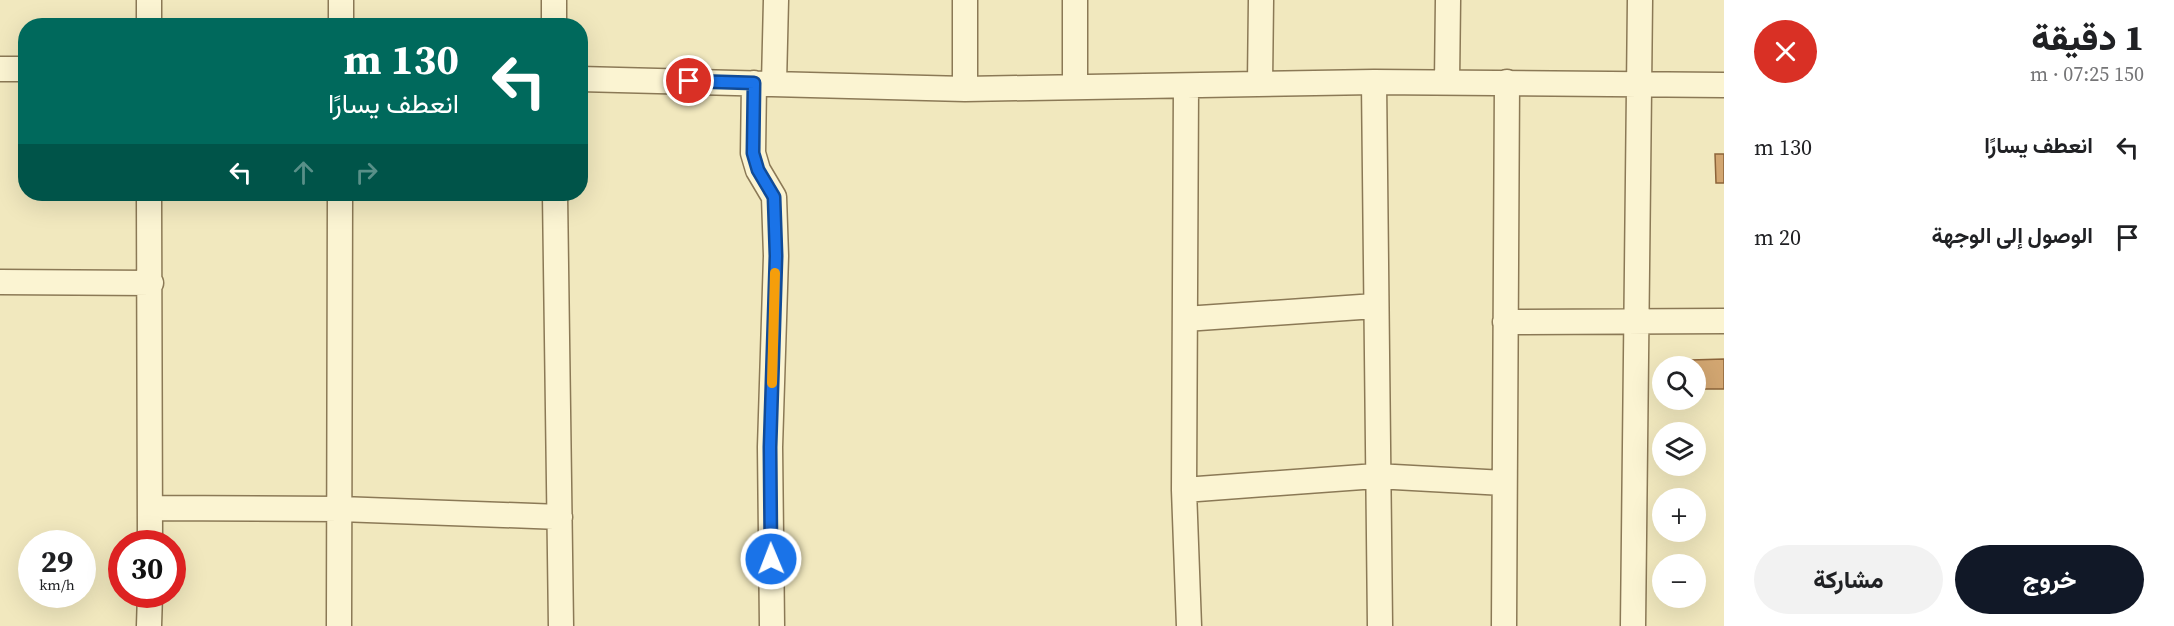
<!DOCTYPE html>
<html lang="ar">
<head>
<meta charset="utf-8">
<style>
  :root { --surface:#fff; --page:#f2f2f2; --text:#202124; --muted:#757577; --accent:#111827 }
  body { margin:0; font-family:"Source Serif 4",Vazirmatn,serif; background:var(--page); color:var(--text); direction:rtl; height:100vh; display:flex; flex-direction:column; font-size:22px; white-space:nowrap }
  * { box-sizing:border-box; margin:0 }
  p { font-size:20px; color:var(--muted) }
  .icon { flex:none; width:33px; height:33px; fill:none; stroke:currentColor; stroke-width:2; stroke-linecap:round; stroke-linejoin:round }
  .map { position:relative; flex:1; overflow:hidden; direction:ltr }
  .panel { display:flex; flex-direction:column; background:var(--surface); width:450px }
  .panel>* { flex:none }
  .top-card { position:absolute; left:18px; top:18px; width:570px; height:183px; border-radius:24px; box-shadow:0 6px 24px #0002; direction:rtl; background:#00695c; color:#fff; overflow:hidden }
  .controls { position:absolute; left:1652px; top:356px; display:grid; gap:12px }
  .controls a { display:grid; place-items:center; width:54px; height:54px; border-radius:50%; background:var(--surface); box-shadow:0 6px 24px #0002; font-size:30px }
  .speed { position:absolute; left:18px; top:530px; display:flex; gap:12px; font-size:30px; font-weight:700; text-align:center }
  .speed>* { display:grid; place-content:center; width:78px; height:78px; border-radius:50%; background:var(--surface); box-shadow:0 6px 24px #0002; line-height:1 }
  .speed small { font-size:15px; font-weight:400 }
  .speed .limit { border:9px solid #d22; background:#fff; color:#111 }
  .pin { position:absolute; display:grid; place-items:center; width:51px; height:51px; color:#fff; margin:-26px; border:3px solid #fff; border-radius:50%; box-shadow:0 2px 6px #0007 }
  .me { position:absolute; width:66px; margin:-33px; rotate:359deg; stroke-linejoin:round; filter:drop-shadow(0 0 4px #0008) }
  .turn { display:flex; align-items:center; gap:21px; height:126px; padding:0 30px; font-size:27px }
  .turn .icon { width:78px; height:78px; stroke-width:2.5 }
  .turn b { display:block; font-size:42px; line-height:51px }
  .lanes { display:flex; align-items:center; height:57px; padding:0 30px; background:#0003; justify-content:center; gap:30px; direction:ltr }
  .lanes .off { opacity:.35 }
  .round { display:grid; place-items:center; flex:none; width:63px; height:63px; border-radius:32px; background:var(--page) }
  .headline { display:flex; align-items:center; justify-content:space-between; height:102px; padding:0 30px }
  h1 { font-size:36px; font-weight:800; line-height:45px }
  .primary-button { display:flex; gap:12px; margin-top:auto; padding:12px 30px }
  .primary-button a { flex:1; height:69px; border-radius:36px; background:var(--accent); color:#fff; font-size:24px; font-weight:800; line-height:69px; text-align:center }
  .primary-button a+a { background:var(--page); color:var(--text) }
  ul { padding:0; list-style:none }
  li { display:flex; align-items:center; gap:18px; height:90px; padding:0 30px }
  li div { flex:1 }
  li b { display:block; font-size:22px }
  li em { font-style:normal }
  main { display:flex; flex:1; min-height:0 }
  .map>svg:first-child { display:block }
</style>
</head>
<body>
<main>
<section class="panel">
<div class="headline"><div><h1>1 دقيقة</h1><p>150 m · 07:25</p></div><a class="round" style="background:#d93025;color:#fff"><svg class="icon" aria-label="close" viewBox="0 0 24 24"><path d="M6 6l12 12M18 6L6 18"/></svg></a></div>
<ul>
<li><svg class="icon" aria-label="left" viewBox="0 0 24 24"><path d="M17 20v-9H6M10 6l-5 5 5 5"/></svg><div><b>انعطف يسارًا</b></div><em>130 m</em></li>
<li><svg class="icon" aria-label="arrive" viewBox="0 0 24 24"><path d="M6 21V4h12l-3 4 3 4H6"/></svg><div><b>الوصول إلى الوجهة</b></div><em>20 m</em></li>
</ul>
<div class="primary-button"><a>خروج</a><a>مشاركة</a></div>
</section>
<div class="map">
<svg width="1724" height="626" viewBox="0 0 1724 626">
  <rect width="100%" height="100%" fill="#f1e8be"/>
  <!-- building -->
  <path fill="#d2a671" stroke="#8c643a" stroke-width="1.5" d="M1715 154H1724V183H1716Z
    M1724 359V389H1695V366H1691V360Z"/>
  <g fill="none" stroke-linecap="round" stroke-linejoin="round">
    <!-- street casing -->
    <g stroke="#8b7956" stroke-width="27">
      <path id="street" d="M554 0V26
        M149 26V0
        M341 26V0
        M0 69H26
        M580 79 965 89 1374 82 1724 85
        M1374 82 1380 626
        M1447 82 1448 0
        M754 83 753 153 758 170 774 197 776 256 770 447 772 626
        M774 83 776 0
        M1260 83 1261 0
        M1075 85V0
        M1186 87 1184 490 1189 626
        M965 89V0
        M149 194 150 543
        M555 194 561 626
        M0 282 151 283
        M1185 319 1375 306
        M1505 322 1724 321
        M1184 490 1376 476 1504 483
        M150 508 340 509 560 517
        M149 626 150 594
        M339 626 340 194
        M1504 626 1507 82
        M1633 626 1640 0"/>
    </g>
    <!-- street -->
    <use href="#street" stroke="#fbf4d2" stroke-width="24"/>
  </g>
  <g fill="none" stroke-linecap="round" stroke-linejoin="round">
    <!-- route casing -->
    <g stroke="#114b97" stroke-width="15">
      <path id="route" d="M689 81 754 83 753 153 758 170 774 197 776 256 770 447 771 559"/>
    </g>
    <!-- route -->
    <use href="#route" stroke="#1a73e8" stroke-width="10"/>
    <!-- slow -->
    <path stroke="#f59e0b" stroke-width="10" d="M772 383 775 273"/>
  </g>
</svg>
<div class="controls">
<a><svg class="icon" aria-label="search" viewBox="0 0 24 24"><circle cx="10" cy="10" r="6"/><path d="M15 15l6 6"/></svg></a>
<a><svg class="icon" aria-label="layers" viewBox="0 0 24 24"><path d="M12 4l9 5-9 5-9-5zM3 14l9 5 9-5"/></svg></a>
<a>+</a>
<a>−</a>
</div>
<div class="speed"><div>29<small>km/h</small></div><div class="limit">30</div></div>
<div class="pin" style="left:689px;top:81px;background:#d93025"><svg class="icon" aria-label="arrive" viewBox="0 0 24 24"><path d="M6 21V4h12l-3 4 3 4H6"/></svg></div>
<svg class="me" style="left:771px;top:559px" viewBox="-20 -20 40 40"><circle r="17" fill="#1a73e8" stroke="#fff" stroke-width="3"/><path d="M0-11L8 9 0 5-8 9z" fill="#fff"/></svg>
<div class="top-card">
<div class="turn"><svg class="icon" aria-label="left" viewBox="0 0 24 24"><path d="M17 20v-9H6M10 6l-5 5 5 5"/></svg><div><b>130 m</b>انعطف يسارًا</div></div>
<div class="lanes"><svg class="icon" aria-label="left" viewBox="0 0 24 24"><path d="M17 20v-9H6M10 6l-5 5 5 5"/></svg><svg class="icon off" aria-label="ahead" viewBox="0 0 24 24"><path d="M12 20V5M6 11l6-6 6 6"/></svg><svg class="icon off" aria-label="right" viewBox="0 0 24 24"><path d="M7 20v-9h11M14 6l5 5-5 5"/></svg></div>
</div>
</div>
</main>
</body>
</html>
